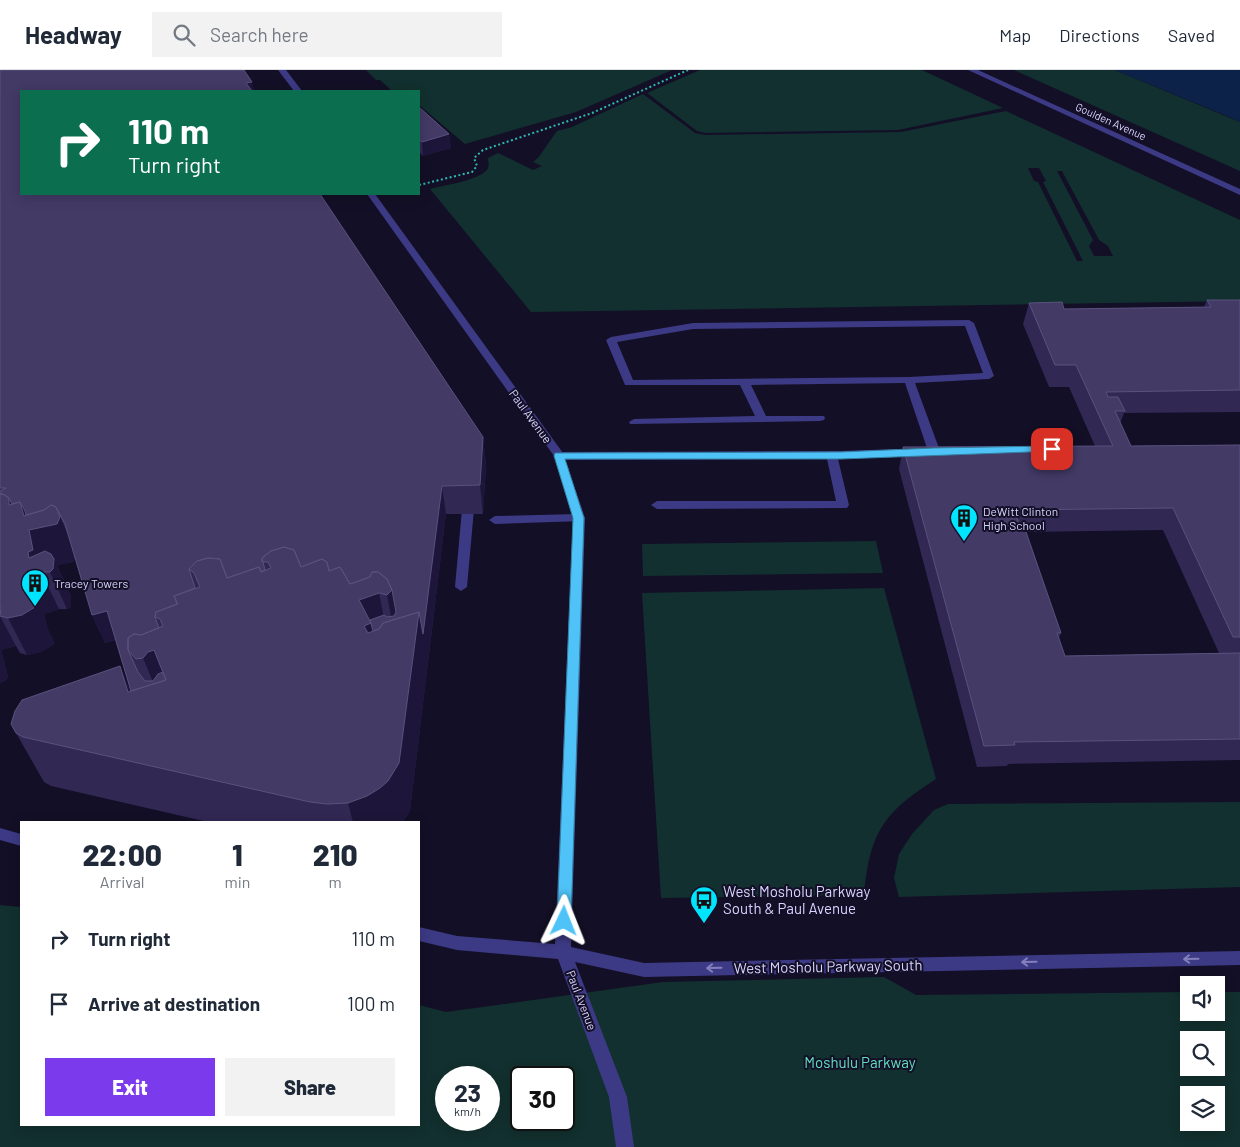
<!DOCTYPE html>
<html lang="en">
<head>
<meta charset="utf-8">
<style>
  :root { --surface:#fff; --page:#f2f2f3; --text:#1f2937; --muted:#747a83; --line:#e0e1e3; --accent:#7c3aed }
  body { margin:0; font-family:Barlow,sans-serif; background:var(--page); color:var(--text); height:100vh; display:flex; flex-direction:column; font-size:19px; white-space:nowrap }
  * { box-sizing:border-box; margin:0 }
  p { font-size:16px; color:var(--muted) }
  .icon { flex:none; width:28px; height:28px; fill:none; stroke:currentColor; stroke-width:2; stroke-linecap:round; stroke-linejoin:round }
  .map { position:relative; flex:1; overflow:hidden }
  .panel { position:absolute; left:20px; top:751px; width:400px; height:305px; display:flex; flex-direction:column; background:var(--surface); border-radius:0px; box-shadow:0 2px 12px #0003 }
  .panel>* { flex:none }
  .banner { position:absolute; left:20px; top:20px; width:400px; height:105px; border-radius:0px; box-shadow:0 2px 12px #0003; background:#0b6e4f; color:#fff; overflow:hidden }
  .buttons { position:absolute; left:1180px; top:906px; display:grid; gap:10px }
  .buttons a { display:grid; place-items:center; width:45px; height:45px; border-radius:0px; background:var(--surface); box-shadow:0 2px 12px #0003; font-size:25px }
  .speed { position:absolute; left:435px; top:996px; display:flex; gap:10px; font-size:25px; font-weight:700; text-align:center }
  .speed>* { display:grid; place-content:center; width:65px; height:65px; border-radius:50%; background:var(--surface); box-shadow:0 2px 12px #0003; line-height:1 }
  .speed small { font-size:12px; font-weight:400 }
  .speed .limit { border:2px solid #111; border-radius:8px; background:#fff; color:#111 }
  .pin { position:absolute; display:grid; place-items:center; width:42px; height:42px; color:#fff; margin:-21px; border-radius:10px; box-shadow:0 2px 8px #0006 }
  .me { position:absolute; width:55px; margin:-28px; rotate:2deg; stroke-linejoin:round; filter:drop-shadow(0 0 4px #0008) }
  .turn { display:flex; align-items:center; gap:18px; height:105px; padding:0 25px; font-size:22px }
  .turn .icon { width:65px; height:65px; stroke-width:2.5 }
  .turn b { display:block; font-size:35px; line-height:42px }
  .eta { display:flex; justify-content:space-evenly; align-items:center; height:85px; text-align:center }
  .eta b { font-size:30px; font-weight:800; line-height:35px }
  .primary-button { display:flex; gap:10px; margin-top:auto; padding:10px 25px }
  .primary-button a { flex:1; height:58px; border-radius:0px; background:var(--accent); color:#fff; font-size:20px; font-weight:800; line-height:58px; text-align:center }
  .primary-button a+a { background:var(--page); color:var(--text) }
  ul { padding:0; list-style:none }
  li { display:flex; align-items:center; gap:15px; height:65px; padding:0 25px }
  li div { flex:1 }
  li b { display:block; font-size:19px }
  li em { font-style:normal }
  header { display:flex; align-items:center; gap:30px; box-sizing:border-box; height:70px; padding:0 25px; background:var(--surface); border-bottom:1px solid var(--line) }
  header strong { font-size:24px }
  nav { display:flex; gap:28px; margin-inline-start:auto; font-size:18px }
  .search { width:350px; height:45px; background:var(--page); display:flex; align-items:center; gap:12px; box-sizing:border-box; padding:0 18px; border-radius:0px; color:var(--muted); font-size:19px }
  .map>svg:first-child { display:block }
</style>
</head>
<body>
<header>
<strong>Headway</strong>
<div class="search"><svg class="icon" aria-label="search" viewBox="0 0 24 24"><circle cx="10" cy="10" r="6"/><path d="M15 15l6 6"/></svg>Search here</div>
<nav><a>Map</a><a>Directions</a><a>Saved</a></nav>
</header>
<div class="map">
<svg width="1240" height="1077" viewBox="0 0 1240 1077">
  <rect width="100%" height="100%" fill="#130f26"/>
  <!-- green -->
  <path fill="#12302f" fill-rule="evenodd" d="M366 0H672L576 42 465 74 419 35V21H392L380 10H376Z
    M700 0H922L1003 38 898 60 705 63 697 61 647 23Z
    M1014 0H1115L1240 52V101Z
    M643 24 695 63 705 65 901 62 1006 41 1240 150V231L531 242 430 119C444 115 477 111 487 100 490 96 488 92 488 88L498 83 533 100 542 96 533 92 538 88 557 61 572 57ZM1028 98H1039L1046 111 1043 112 1083 191H1077L1038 112 1034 111ZM1057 101H1062L1099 170 1108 176 1113 186H1094L1089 176 1093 170Z
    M876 471 883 503 643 506 642 474Z
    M884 518 936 709C883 743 870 762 864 825L661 828 642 523Z
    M1240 732V817L899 827 894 808 899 784 912 764 934 740 948 734Z
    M0 835 21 837V1055H419V935L446 942 663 912 884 907 916 925 1189 922V942H1216V922H1240V1077H0ZM1189 970H1216V998H1189ZM446 1008H489V1050H446ZM521 1008H564V1050H521ZM1189 1025H1216V1052H1189Z"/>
  <!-- water -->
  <path fill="#0c2248" d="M1115 0H1240V52L1227 46Z"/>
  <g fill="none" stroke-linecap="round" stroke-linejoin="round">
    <!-- path -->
    <path stroke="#2fb8b0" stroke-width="2" stroke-dasharray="2 2.5" stroke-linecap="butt" d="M419 115 472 102 477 96 474 88 483 80 592 43 688 0"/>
    <!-- lane -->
    <path fill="#3d3a85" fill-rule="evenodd" d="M969 250 974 253 994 306 989 309 915 313 940 381 934 385 838 389 849 435 847 438 657 439 651 435 657 431H836L827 389 559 390 553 386 559 382 841 381 927 378 905 313 751 315 766 346H824L825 348 824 350 820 351 630 354 629 352 634 349 755 346 740 315H625L606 270 611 267 693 253ZM965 256 983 303 909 307 633 310 617 272 693 259Z
      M469 424 475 428 467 517 461 521 455 517 463 428Z
      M579 444 583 445 585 448 583 451 495 454 489 450 495 446Z"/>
    <!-- street -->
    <path fill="#3d3a85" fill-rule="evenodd" d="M278 0H286L302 21H294Z
      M968 0H978L1240 119V125Z
      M367 124H375L563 383 585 448 571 877 644 893 1240 881V895L644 907 575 892 627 1027 634 1077H616L609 1027 558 889 457 880 419 871V857L457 866 555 874 573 448 554 386Z
      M0 758 21 764V776L0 770Z"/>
  </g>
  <!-- wall -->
  <path fill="#312854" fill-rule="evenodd" d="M0 0 252 12 254 21H21L483 367 486 395 483 444H446L410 741 403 752H208L51 716 44 712 16 663 130 618 115 570 105 573 92 545 75 488 73 492 57 495 71 526V537L67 539H59L44 544 48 560 54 572V574L41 582 27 585 20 583 16 576 1 580 8 607 6 610 0 613Z
    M419 37 449 64 451 78 423 86 419 82Z
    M1207 230H1240V342L1124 343 1120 354 1131 376 1240 375V690L1008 694 1007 696 977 697 899 399 903 377 1095 376 1069 317H1049L1023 254 1029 233 1064 239 1204 237ZM1163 460 1219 583 1065 586 1059 568 1061 563 1026 462Z"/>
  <!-- shaded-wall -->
  <path fill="#1d163a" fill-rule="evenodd" d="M252 12 254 21H248L246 13Z
    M449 64 451 78 423 86 422 72Z
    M483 367 486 395 483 444 480 415Z
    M442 416 446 444 410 741 403 752H353L348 733 369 578 359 530 379 523 389 573H396L387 525 392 520Z
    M9 428 20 432 56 437 72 474 76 485 73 492 57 495 71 526V537L67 539 50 502H41L59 539 44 544 48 560 54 572V574L41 582 27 585 8 548 32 532 26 506 29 488 9 435Z
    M0 537H1L0 546 16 576 1 580 8 607 6 610 0 613Z
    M208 539 218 567 194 576 197 584 177 591 183 607 168 613 186 659 150 672 128 622 120 596 141 643 163 636 143 588H140L144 586V587L148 582 154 580 156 585 168 580 164 568 168 580 172 579 166 563 186 556 183 548ZM174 630 175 632 167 634 169 632Z
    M107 541 119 568 105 573 92 545Z"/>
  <!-- building -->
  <path fill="#433a66" stroke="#5a527e" d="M0 0H244L252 12 246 13 252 21H21V124H320L483 367 480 415 442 416 423 564 419 542 383 553 379 559 373 561 370 550 384 545 387 547 394 546 396 542 392 520 387 509 378 502H372L370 507 350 514 340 497 329 501 327 492 322 489 301 497 294 480 284 477 271 481 262 488 265 500 261 502 259 497 227 508 220 489 208 488 197 491 189 499 195 518 174 526 177 534 156 542 155 547 159 558 141 565 134 564 128 568V580L138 602 145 611H153L158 604 163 602 166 610 131 621 107 541 92 545 65 454 56 437 51 435 44 440 26 445 25 441 20 432 12 434 9 428 3 424H0V421L6 418H0Z
    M419 37 449 64 422 72 419 69Z
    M1207 230H1240V320L1106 322 1108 327H1118L1125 341H1115L1131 376 1240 375V567H1233L1173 438 1014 440 1021 459H1025L1061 563H1057L1065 586 1240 583V669L1014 672 1015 675 984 676 903 377 1113 376 1076 295H1055L1029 233 1062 232 1064 239 1211 237Z
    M0 424H3L9 428V435L20 432 24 446 44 440 51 435 56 437 60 447 57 454 29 460 33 480 28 482 29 488 45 481 51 484 54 489 53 499 50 502H41L26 506 32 532 36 535 35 537 22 545 8 548 0 546 1 537H0Z
    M284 477 294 480 301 497 322 489 327 492 329 501 340 497 350 514 370 507 372 502H378L387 509 392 520 387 525 379 523 359 530 371 553 364 556 368 563 379 559 383 553 419 542 399 693 388 711 380 718 367 726 348 733 327 734 310 732 23 667 16 663 11 654 15 641 22 630 120 596 128 622 166 610 154 580 148 582 143 588 136 589 128 580V568L134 564 141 565 163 556 160 549 155 547 156 542 178 534 174 526 200 517 194 503 189 499 197 491 208 488 220 489 227 508 259 497 261 502 271 498 268 492H262V488L271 481Z"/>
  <!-- one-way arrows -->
  <defs><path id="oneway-shaft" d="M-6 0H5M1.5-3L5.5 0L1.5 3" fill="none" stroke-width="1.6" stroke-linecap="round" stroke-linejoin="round" transform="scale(1.25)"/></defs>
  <g stroke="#837fbc">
    <use href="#oneway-shaft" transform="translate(1191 889) rotate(179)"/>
    <use href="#oneway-shaft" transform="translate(1029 892) rotate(179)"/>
    <use href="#oneway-shaft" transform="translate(714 898) rotate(179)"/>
  </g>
  <!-- route -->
  <path fill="#4fc3f7" stroke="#337fa1" d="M1052 376 1056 377V381L841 389H565L584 448 571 851 569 856 564 858 559 856 557 851 573 448 554 386 555 383 841 382 934 378Z"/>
  <!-- icons -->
  <defs>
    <g id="building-pin" transform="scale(1.4375)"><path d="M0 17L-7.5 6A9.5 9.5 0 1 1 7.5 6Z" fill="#00e5ff" stroke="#130f26"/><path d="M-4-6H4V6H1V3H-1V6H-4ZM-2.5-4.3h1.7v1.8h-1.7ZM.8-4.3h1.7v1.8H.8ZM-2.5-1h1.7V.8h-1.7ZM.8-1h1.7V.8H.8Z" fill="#111"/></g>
    <g id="bus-pin" transform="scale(1.4375)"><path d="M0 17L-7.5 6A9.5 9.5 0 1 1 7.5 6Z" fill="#00e5ff" stroke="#130f26"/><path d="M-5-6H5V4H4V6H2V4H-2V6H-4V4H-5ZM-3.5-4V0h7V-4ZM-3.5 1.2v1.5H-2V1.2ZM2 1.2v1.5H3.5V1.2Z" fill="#111"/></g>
  </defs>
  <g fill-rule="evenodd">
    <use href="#building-pin" x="964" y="448"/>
    <use href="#building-pin" x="35" y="513"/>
    <use href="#bus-pin" x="704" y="830"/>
  </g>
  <g text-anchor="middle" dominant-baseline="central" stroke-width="4" stroke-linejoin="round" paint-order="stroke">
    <!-- far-street labels -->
    <g font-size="11" fill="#d9d4ff" stroke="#130f26">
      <text transform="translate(1111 51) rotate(24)">Goulden Avenue</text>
    </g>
    <!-- street labels -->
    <g font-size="12" fill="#d9d4ff" stroke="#130f26">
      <text transform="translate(531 346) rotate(54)">Paul Avenue</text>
      <text transform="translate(582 930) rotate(69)">Paul Avenue</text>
    </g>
    <!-- poi labels -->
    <g font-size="12" fill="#d9d4ff" stroke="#130f26" text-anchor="start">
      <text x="983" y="441">DeWitt Clinton<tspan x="983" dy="14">High School</tspan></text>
      <text x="54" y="513">Tracey Towers</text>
    </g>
    <!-- near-poi labels -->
    <g font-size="15" fill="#d9d4ff" stroke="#130f26" text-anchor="start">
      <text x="723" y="821">West Mosholu Parkway<tspan x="723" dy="17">South &amp; Paul Avenue</tspan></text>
    </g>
    <!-- near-street labels -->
    <g font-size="15" fill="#d9d4ff" stroke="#130f26">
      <text transform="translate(828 896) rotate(-1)">West Mosholu Parkway South</text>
    </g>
    <!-- near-park labels -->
    <g font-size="15" fill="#5fe0c0" stroke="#130f26">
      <text x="860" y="992">Moshulu Parkway</text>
    </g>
  </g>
</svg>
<div class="buttons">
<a><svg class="icon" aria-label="sound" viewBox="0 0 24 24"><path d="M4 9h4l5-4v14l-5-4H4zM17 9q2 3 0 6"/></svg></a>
<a><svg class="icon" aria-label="search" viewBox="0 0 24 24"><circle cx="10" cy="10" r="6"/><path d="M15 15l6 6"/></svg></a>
<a><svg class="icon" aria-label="layers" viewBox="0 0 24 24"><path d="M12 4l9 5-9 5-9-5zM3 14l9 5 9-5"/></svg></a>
</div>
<div class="speed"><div>23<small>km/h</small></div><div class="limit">30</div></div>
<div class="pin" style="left:1052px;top:379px;background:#d93025"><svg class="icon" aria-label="arrive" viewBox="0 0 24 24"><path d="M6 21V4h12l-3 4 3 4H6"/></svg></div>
<svg class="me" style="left:564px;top:851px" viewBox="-20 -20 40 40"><path d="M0-17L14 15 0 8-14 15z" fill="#4fc3f7" stroke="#fff" stroke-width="4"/></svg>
<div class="banner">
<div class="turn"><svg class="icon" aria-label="right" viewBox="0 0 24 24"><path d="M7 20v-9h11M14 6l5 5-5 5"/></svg><div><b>110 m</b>Turn right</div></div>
</div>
<section class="panel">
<div class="eta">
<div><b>22:00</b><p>Arrival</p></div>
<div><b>1</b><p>min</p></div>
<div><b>210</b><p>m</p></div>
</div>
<ul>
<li><svg class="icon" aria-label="right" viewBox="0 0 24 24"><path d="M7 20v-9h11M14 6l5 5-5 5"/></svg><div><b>Turn right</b></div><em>110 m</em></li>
<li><svg class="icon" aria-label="arrive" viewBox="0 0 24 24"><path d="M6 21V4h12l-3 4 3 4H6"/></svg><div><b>Arrive at destination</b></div><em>100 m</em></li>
</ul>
<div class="primary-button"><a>Exit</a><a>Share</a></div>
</section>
</div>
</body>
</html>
